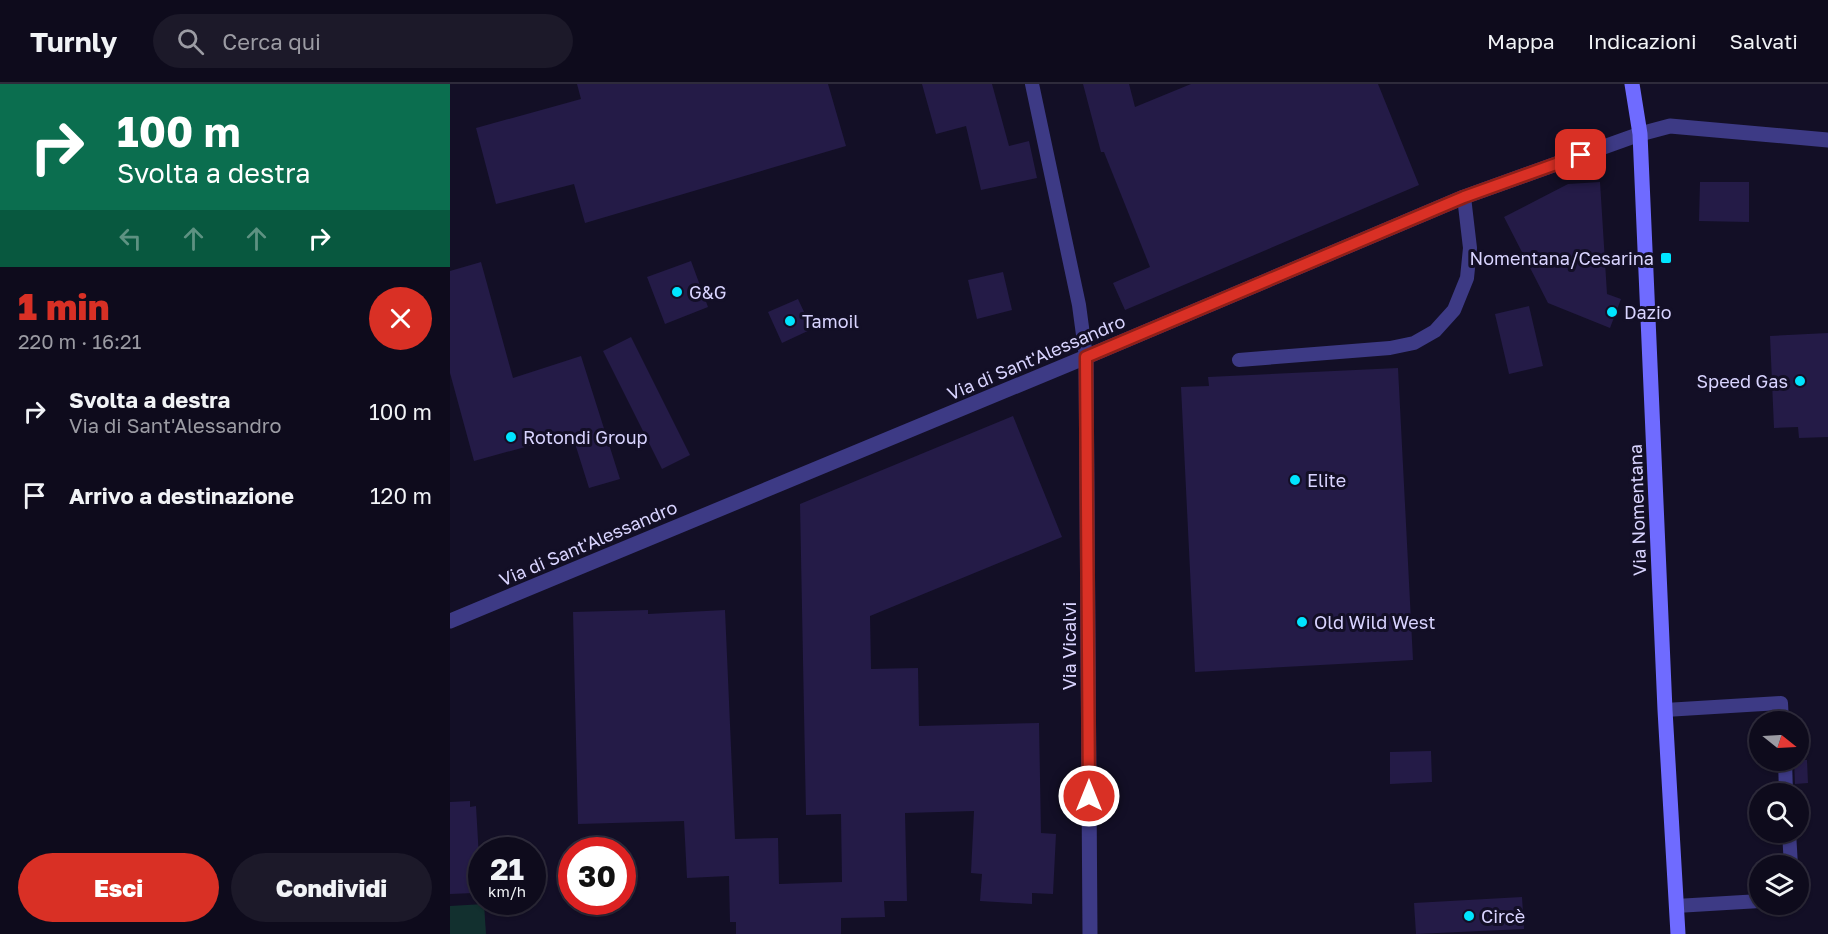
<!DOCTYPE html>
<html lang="it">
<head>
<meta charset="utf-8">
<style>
  :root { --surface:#0e0b1c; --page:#1c1929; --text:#f1f3f6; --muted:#9b9ba3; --line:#2e2b3b; --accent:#d93025 }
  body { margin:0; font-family:"Golos Text",sans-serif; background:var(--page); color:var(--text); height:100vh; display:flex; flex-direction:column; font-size:22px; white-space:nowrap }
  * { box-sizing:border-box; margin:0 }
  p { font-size:20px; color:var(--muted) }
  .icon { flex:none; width:33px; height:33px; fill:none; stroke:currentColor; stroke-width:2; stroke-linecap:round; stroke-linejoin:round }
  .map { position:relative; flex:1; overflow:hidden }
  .sheet { display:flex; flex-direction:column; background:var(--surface); width:450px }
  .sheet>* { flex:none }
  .guide { background:#0b6e4f; color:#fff; overflow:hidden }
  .needle { width:39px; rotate:108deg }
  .tools { position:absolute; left:1299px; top:627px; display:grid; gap:12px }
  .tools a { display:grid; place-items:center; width:60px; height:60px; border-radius:50%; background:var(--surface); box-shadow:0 2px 4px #0004,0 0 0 2px var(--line); font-size:30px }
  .speed { position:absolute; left:18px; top:753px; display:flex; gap:12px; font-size:30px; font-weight:700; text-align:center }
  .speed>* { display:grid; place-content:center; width:78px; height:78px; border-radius:50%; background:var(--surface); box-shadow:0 2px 4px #0004,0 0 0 2px var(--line); line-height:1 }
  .speed small { font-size:15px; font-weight:400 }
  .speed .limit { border:9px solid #d22; background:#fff; color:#111 }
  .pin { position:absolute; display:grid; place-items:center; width:51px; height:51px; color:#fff; margin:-26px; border-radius:12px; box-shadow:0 3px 9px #0006 }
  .me { position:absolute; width:66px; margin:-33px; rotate:0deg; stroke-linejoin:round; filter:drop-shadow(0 0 4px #0008) }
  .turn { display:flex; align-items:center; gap:21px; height:126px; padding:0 18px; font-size:27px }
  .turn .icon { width:78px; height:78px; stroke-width:2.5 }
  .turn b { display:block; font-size:42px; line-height:51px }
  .lanes { display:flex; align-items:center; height:57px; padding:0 18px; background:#0003; justify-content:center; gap:30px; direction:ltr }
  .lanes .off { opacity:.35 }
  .round { display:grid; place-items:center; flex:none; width:63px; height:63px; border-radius:32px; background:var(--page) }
  .head { display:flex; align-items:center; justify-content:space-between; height:102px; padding:0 18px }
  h1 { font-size:36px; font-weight:800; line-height:45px; color:var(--accent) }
  .cta { display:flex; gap:12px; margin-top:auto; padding:12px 18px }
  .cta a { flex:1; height:69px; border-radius:36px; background:var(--accent); color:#fff; font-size:24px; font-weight:800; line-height:69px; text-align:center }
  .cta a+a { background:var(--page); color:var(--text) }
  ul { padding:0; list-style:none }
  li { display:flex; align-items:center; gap:18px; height:84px; padding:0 18px }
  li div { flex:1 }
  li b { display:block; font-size:22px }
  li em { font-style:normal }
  header { display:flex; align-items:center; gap:36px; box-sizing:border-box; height:84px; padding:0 30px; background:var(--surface); border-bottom:2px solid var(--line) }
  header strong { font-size:28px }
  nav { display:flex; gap:33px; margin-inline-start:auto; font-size:21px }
  .search { width:420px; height:54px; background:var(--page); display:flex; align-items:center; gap:15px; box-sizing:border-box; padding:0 21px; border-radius:33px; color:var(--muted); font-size:22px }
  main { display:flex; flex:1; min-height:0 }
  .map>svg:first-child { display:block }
</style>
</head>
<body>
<header>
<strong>Turnly</strong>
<div class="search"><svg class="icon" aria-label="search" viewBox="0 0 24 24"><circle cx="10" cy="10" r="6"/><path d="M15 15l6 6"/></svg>Cerca qui</div>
<nav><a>Mappa</a><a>Indicazioni</a><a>Salvati</a></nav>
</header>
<main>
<section class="sheet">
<div class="guide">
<div class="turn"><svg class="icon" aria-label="right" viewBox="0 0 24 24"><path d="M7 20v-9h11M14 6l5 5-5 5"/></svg><div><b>100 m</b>Svolta a destra</div></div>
<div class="lanes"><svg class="icon off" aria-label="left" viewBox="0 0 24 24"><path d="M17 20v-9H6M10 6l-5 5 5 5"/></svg><svg class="icon off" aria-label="ahead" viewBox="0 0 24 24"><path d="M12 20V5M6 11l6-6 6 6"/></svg><svg class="icon off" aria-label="ahead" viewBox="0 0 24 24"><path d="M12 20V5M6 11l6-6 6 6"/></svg><svg class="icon" aria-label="right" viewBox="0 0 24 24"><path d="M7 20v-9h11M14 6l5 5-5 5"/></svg></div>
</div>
<div class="head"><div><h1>1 min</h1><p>220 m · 16:21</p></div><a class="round" style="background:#d93025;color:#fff"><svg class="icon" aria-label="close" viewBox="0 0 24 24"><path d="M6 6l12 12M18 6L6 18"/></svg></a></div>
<ul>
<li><svg class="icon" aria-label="right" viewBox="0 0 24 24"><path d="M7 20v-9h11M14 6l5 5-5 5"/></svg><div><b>Svolta a destra</b><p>Via di Sant'Alessandro</p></div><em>100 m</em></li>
<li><svg class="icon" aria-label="arrive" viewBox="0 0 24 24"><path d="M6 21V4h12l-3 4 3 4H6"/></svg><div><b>Arrivo a destinazione</b></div><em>120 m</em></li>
</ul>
<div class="cta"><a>Esci</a><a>Condividi</a></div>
</section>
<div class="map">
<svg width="1378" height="850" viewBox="0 0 1378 850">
  <rect width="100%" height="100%" fill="#130f26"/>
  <!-- green -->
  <path fill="#12302f" d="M34 820 36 850H0V822Z"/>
  <!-- building -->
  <path fill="#241b47" d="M127 0H378L396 62 135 139 124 100 46 120 26 44 131 15Z
    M472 0H542L559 62 579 57 587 94 531 106 516 42 486 50Z
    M633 0H679L685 23 741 0H928L969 101 675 226 663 199 700 183 654 68H651Z
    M1150 98 1157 210 1171 215 1160 244 1098 219 1054 133 1118 100Z
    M1250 98H1299V138L1249 137Z
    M241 177 258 223 215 240 197 193Z
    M31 178 63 294 131 272 170 395 139 404 122 350 24 377 0 289V187Z
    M553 188 562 226 527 235 518 196Z
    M348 215 362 245 332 259 318 228Z
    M1079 222 1093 282 1059 290 1045 230Z
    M1378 249V353L1349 354 1348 343 1324 344 1320 252Z
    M181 253 240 371 212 385 153 267Z
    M948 284 963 576 745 588 731 303 759 302 758 293Z
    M563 332 612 453 420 532 421 585 468 584 469 642 589 639 591 749 606 750 603 810 582 809V820L530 817 532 790 521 789 524 727 455 729 457 817H434L435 833 391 834V850H286V838H280L279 792 237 794 234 737 128 740 123 528 198 526V530L275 526 285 755 328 754 329 800 392 798 391 730 356 731 350 420Z
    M981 667 982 698 940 700V668Z
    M1344 676H1357L1358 699 1345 700Z
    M20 717V723L26 722 29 774 22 775 24 809 0 810V718Z
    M1072 813 1074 845 966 850 964 819Z"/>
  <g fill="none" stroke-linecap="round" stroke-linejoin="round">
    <!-- service -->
    <path stroke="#3d3a85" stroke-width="14" d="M582 0 629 221 636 273
      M789 276 940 264 964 259 985 247 1004 226 1017 194 1020 164 1014 113
      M1215 626 1331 619 1332 638
      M1335 676 1336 710
      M1339 748 1341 782
      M1226 822 1310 817"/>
    <!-- minor -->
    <path stroke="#3d3a85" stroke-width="15" d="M636 273 640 850"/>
    <!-- tertiary -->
    <path stroke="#3d3a85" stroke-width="15" d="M0 537 636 273 1014 113 1190 50 1220 42 1378 56"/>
    <!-- secondary -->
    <path stroke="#6f6bff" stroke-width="15" d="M1182 0 1190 50 1215 626 1228 850"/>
  </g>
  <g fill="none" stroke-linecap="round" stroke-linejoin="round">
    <!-- route casing -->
    <g stroke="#8d1f18" stroke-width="15">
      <path id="route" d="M639 712 636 273 1014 113 1131 71"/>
    </g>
    <!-- route -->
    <use href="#route" stroke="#d93025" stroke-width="10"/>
  </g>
  <!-- markers -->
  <g fill="#00e5ff" stroke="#130f26" stroke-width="2">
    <rect x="1210" y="168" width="12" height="12" rx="3"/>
    <circle cx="227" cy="208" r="6"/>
    <circle cx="1162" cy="228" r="6"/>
    <circle cx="340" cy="237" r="6"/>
    <circle cx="1350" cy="297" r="6"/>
    <circle cx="61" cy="353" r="6"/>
    <circle cx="845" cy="396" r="6"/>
    <circle cx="852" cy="538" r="6"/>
    <circle cx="1019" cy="832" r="6"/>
  </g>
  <g text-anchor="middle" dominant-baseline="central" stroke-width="6" stroke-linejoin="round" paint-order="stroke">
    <!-- poi labels -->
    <g font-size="18" fill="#d9d4ff" stroke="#130f26" text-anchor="start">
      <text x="1204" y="174" text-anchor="end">Nomentana/Cesarina</text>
      <text x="239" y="208">G&amp;G</text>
      <text x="1174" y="228">Dazio</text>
      <text x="352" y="237">Tamoil</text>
      <text x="1338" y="297" text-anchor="end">Speed Gas</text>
      <text x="73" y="353">Rotondi Group</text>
      <text x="857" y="396">Elite</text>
      <text x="864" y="538">Old Wild West</text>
      <text x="1031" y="832">Circè</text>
    </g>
    <!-- street labels -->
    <g font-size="18" fill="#d9d4ff" stroke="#130f26">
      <text transform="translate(586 273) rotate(-23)">Via di Sant'Alessandro</text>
      <text transform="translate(1187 426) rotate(-92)">Via Nomentana</text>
      <text transform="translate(138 459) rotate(-23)">Via di Sant'Alessandro</text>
      <text transform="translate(619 562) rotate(-90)">Via Vicalvi</text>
    </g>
  </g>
</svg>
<div class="tools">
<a><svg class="needle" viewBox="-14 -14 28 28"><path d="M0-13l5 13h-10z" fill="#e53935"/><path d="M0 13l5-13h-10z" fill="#9b9ba3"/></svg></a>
<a><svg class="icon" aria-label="search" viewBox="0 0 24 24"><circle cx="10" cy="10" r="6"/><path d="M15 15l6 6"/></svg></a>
<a><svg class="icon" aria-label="layers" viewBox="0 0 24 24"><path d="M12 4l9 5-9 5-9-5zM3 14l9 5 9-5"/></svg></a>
</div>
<div class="speed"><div>21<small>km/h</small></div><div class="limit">30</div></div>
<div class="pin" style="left:1131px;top:71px;background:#d93025"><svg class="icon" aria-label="arrive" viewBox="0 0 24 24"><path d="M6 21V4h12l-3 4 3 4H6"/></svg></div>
<svg class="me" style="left:639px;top:712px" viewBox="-20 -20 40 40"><circle r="17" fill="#d93025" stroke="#fff" stroke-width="3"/><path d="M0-11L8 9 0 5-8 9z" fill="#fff"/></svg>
</div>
</main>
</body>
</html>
